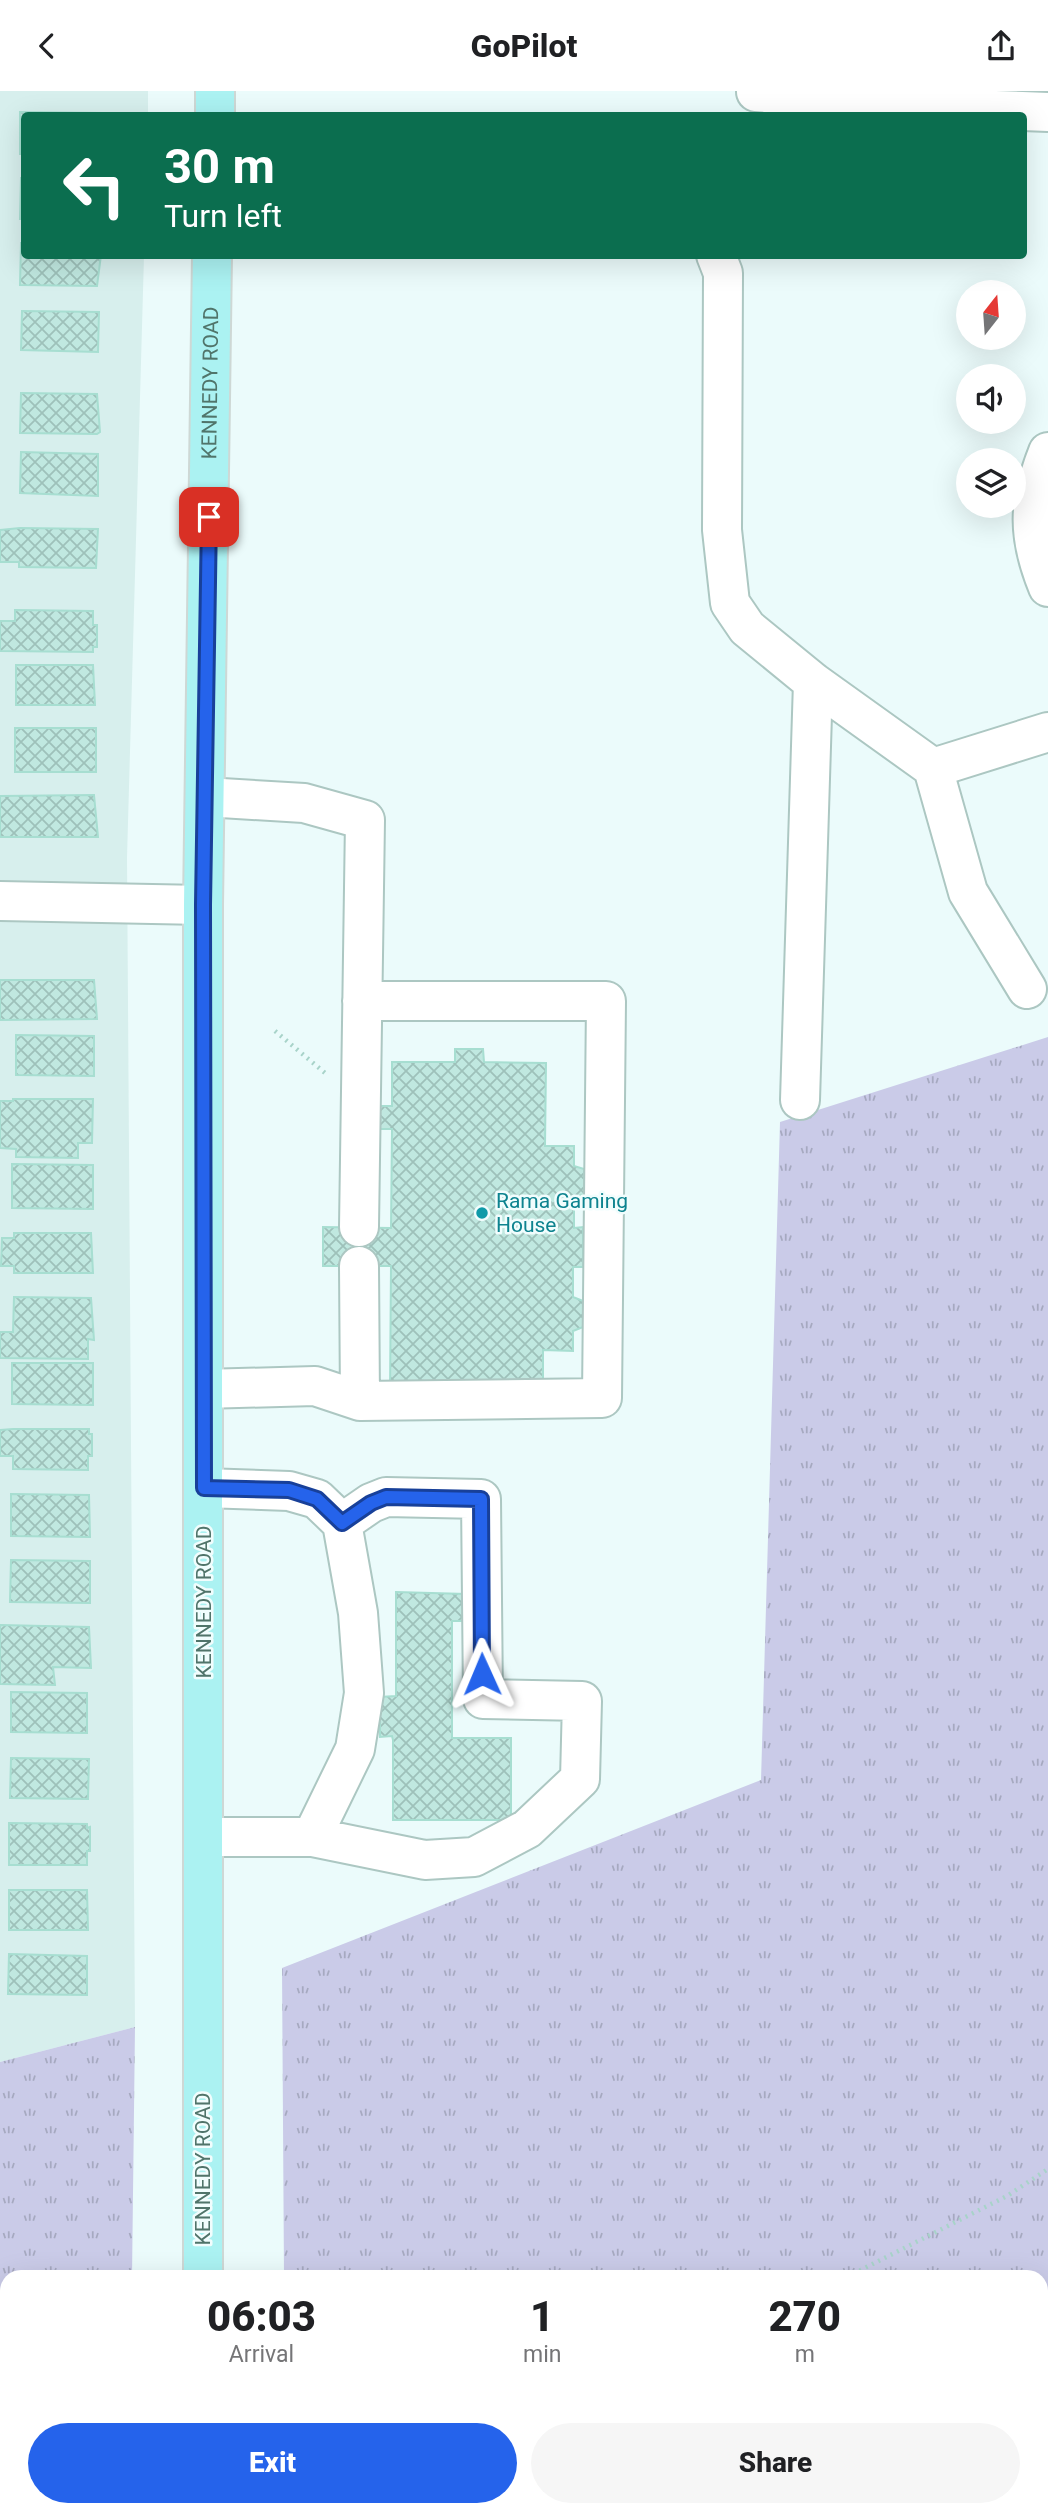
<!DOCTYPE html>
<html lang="en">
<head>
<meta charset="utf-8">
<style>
  :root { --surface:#fff; --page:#f6f6f6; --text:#202124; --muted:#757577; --accent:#2563eb }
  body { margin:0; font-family:Roboto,sans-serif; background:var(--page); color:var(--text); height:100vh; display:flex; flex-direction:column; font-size:26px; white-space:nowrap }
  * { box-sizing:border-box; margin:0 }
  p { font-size:23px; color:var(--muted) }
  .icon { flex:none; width:38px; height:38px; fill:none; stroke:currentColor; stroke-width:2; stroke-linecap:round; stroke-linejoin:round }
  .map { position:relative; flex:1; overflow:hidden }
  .sheet { position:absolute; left:0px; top:2179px; width:1048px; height:247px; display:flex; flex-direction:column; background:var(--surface); border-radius:21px 21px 0 0; box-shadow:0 7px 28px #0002 }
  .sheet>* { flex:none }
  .guide { position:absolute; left:21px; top:21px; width:1006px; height:147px; border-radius:7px; box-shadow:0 7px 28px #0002; background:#0b6e4f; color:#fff; overflow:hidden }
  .needle { width:46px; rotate:17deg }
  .buttons { position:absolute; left:956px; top:189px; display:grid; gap:14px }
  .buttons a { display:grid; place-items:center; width:70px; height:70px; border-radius:50%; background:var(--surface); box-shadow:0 7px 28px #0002; font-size:35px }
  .pin { position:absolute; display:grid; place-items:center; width:60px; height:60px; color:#fff; margin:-30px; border-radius:14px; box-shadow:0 4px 10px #0006 }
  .me { position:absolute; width:77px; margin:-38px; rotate:359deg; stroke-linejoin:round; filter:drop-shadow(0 0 5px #0008) }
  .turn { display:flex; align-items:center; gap:24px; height:147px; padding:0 28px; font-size:32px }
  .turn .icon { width:91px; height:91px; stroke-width:2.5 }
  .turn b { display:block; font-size:49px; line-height:60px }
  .eta { display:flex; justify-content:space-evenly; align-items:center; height:119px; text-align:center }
  .eta b { font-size:42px; font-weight:800; line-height:49px }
  .cta { display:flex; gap:14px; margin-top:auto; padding:14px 28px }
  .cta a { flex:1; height:80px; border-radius:42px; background:var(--accent); color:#fff; font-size:28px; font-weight:800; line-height:80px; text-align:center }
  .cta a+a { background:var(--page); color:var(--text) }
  header { display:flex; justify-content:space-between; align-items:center; height:91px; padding:0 28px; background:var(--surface); font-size:32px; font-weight:800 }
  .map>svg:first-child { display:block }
</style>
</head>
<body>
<header><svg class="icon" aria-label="back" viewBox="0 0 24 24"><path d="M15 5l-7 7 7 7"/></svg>GoPilot<svg class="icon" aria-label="share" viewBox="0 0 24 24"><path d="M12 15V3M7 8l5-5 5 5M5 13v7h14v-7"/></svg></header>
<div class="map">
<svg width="1048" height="2424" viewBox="0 0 1048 2424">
  <defs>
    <pattern id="grass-tufts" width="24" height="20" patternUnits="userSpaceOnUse" patternTransform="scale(1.75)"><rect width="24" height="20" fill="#cacbe8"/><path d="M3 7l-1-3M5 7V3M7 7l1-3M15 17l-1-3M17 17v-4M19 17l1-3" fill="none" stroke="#a6a9c0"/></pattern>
    <pattern id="building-cross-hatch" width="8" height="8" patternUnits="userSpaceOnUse" patternTransform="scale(1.75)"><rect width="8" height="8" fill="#c0e8e0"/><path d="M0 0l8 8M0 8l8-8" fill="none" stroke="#9ec1ba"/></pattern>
  </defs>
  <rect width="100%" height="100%" fill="#ebfbfb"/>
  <!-- residential -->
  <path fill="#d7efed" d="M0 0H148V24H24V164L144 165 127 767 135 1936 0 1971Z"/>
  <!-- grass -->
  <path fill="url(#grass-tufts)" d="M1048 946V2424H285V2418H1041V2186H284L282 1877 761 1689 780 1031Z
    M135 1936 132 2186H7V2418H130V2424H0V1971Z"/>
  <!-- building -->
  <path fill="url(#building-cross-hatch)" stroke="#a7ded1" stroke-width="2" d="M20 21 102 22V24H24V63H20Z
    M21 87H24V128H20Z
    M21 152H24V164H101L97 195 20 194Z
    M22 220 99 221 98 261 21 259Z
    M21 302 97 303 100 341 97 343 20 342Z
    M21 361 98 363V405L20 402Z
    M20 437 98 438 96 477 19 476V471H0V439Z
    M15 519 93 520V534H97V556H93V561L0 560V530H15Z
    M16 574H93L95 614H16Z
    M15 637H96V681H15Z
    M94 704 98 746H0V705Z
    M0 889H94L97 928 0 929Z
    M16 944 94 945V985L16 984Z
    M455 958H483L484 971 546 972 545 1055H574V1075L584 1078V1103L574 1107V1137L583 1136V1176H573V1206L583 1210V1236L573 1240V1260L543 1259V1295L390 1304 391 1175H323V1136L391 1137 392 1038H379V1015H392V971H455Z
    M13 1008H93L92 1052H78V1067L16 1066V1058L0 1057V1010H13Z
    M12 1073 93 1074V1118L12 1117Z
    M14 1142H91L93 1182H14V1175H1L2 1147H14Z
    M14 1206 91 1207 94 1249 88 1248V1268L0 1267V1241H13Z
    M12 1272H93V1314L12 1313Z
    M13 1338H89V1343H92V1365H88V1379L13 1378V1365H0V1339Z
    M11 1403 89 1404 90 1446 11 1445Z
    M11 1469 90 1470V1512L10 1511Z
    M396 1501 466 1503V1530H452V1647H511V1729H393V1649L392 1645 380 1646V1606L396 1605Z
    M0 1534 89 1536 91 1577 53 1576 55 1594 0 1593Z
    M11 1601 87 1602V1642L11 1641Z
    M11 1667 89 1668 88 1708 10 1707Z
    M9 1732 87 1733V1737L90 1736V1760H87V1774H9Z
    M9 1799H87L88 1839H9Z
    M9 1863 87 1865V1904L8 1903Z"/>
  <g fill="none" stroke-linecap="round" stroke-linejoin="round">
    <!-- minor casing -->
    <g stroke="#acc7c2" stroke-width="42">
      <path id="minor" d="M756 1 916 16 1048 21
        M716 164 723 182 722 439 730 512 747 537 813 591 933 677 968 801 1027 898
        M1048 361C1028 411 1027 445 1048 496
        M933 677 1048 641
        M205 706 304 712 365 729 359 1136
        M0 810 203 814
        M800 1009 813 591
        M359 1175 360 1310
        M203 1298 315 1295 360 1310 602 1307 606 910H362
        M204 1397 289 1400 317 1408 342 1432 358 1522 364 1602 355 1658 312 1746
        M204 1746H312L425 1769 474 1766 527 1738 580 1688 582 1610 483 1608 481 1408 386 1406 371 1412 342 1432"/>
    </g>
    <!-- major casing -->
    <g stroke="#ced8d5" stroke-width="42">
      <g id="major">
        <path d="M215 24V0"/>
        <path id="s1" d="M203 2186V814L212 164"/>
        <path d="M201 2424V2418"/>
      </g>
    </g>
    <!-- path -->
    <path stroke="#a8d3c9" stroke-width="4.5" stroke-dasharray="2 5" stroke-linecap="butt" d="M275 940 325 982
      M847 2186 1007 2105 1048 2078"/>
    <!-- minor -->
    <use href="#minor" stroke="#fff" stroke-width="38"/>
    <!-- major -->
    <use href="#major" stroke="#abf2f2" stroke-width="38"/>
  </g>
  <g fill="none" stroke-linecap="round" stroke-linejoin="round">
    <!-- route casing -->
    <g stroke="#184099" stroke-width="18">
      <path id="route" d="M209 426 203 814 204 1397 289 1399 317 1408 342 1432 371 1412 386 1406 481 1408 482 1583"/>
    </g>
    <!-- route -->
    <use href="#route" stroke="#2563eb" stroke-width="12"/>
  </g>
  <!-- markers -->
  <circle fill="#0f9aa8" stroke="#f1fdfd" stroke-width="2.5" cx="482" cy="1122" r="7"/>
  <g text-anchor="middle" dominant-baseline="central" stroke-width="5" stroke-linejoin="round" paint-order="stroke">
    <!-- street labels -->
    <g font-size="21" fill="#50746a" stroke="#f1fdfd">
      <text stroke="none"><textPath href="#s1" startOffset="1894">KENNEDY ROAD</textPath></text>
      <text transform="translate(204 1511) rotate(-90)">KENNEDY ROAD</text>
      <text transform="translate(203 2078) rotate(-90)">KENNEDY ROAD</text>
    </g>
    <!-- culture labels -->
    <g font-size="21" fill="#0d838f" stroke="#f1fdfd" text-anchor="start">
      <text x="496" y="1110">Rama Gaming<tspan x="496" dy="24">House</tspan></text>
    </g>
  </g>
</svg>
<div class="buttons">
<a><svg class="needle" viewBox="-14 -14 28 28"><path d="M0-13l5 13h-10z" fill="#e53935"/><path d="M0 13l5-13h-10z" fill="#757577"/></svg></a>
<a><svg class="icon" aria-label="sound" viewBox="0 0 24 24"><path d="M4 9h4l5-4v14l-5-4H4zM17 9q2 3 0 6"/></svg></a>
<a><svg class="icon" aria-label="layers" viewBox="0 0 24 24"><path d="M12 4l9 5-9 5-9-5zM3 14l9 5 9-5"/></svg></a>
</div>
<div class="pin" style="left:209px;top:426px;background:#d93025"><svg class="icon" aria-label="arrive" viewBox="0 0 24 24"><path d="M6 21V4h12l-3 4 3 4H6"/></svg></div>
<svg class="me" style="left:482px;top:1583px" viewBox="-20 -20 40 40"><path d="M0-17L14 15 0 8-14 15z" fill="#2563eb" stroke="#fff" stroke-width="4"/></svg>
<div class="guide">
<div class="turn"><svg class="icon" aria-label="left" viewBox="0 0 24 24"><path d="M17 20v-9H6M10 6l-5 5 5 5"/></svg><div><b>30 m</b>Turn left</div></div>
</div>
<section class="sheet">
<div class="eta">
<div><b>06:03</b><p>Arrival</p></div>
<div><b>1</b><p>min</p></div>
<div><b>270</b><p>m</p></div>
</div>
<div class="cta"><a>Exit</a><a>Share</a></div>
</section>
</div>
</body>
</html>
